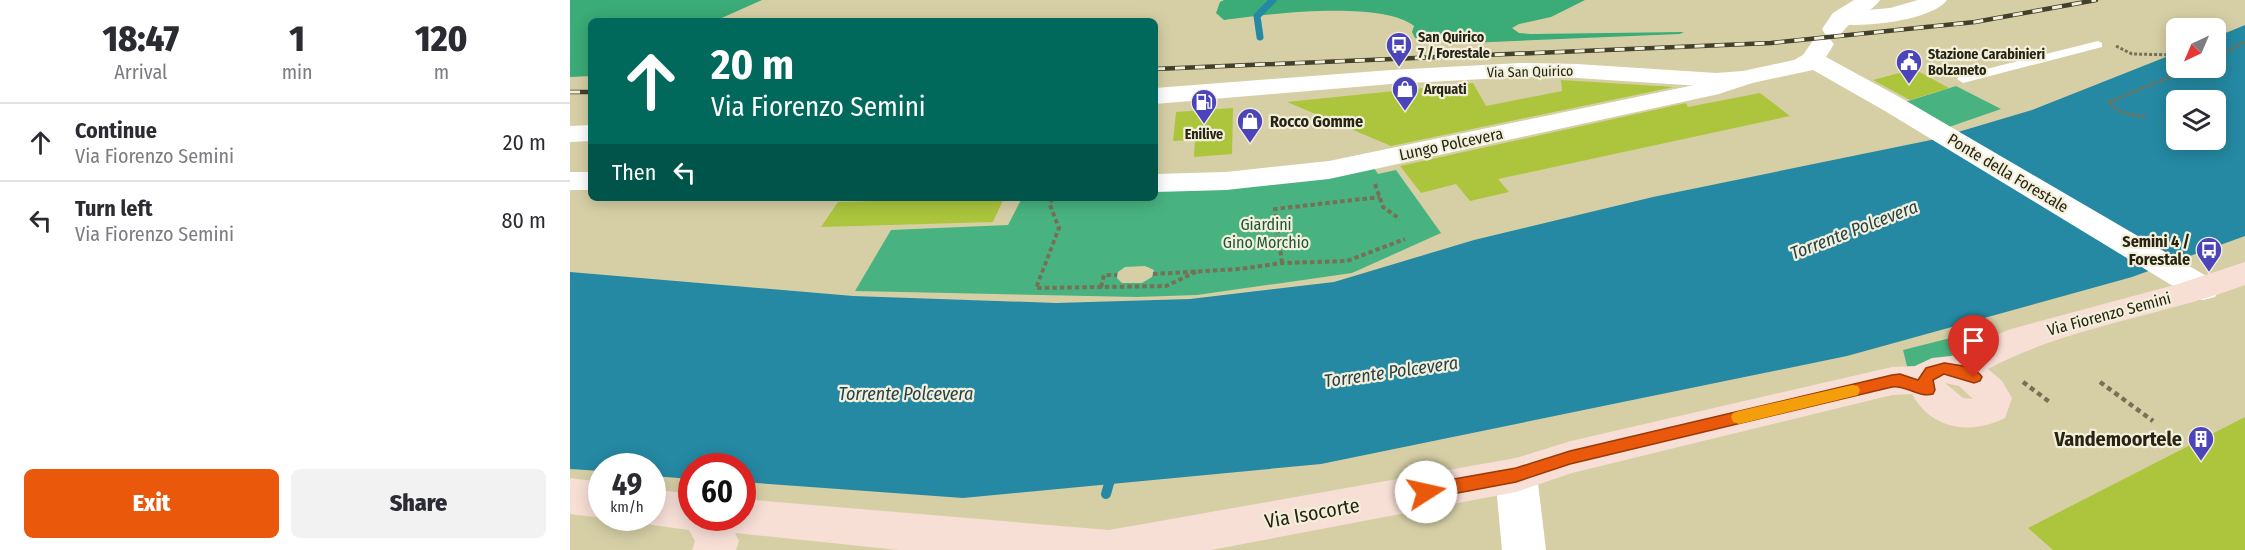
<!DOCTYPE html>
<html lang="en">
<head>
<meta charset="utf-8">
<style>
  :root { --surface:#fff; --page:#f2f2f3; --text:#2b2b33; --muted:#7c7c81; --line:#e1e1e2; --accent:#ea580c }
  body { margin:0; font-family:"Fira Sans Condensed",sans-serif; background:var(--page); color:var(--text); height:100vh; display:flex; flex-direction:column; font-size:22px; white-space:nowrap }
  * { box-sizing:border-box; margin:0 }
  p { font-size:20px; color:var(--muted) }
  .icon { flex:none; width:33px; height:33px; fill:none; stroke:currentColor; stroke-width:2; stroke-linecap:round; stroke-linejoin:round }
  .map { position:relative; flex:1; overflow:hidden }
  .details { display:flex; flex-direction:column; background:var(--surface); width:570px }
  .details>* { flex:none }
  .top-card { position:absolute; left:18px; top:18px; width:570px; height:183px; border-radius:9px; box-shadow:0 3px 15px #0003; background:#00695c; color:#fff; overflow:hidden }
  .needle { width:39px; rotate:224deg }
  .buttons { position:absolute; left:1596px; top:18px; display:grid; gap:12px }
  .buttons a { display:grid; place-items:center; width:60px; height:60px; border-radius:9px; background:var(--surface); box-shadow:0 3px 15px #0003; font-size:30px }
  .speed { position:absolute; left:18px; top:453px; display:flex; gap:12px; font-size:30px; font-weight:700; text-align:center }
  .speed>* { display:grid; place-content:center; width:78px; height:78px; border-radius:50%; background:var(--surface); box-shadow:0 3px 15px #0003; line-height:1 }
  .speed small { font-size:15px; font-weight:400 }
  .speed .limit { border:9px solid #d22; background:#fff; color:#111 }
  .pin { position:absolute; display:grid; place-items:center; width:51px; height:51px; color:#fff; margin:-62px -26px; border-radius:50% 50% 50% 0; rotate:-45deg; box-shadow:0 0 6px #0007 }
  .pin .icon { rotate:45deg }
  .me { position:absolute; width:66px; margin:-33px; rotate:80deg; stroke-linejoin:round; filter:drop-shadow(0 0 4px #0008) }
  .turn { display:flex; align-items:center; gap:21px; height:126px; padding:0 24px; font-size:27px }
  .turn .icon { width:78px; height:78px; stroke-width:2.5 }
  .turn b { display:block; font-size:42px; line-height:51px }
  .then { display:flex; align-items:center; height:57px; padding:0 24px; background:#0003; gap:12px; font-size:22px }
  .eta { display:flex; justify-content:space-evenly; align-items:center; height:102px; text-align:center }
  .eta b { font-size:36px; font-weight:800; line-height:42px }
  .button { display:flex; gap:12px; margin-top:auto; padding:12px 24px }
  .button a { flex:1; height:69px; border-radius:9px; background:var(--accent); color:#fff; font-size:24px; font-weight:800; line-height:69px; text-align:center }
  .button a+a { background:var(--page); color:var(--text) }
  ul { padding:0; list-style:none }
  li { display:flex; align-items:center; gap:18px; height:78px; padding:0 24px; border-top:2px solid var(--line) }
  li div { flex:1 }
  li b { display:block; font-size:22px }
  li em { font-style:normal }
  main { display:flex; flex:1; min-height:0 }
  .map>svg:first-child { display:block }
</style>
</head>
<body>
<main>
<section class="details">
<div class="eta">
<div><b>18:47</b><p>Arrival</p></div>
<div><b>1</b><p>min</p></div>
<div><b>120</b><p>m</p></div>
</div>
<ul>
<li><svg class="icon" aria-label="ahead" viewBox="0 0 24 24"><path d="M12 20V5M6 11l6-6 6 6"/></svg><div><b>Continue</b><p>Via Fiorenzo Semini</p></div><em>20 m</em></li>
<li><svg class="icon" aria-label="left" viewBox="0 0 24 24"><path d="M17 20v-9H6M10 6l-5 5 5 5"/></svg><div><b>Turn left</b><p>Via Fiorenzo Semini</p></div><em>80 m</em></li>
</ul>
<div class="button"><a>Exit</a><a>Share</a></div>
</section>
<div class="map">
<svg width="1675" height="550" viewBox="0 0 1675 550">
  <rect width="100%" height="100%" fill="#d6cfa6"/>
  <!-- green -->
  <path fill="#48b380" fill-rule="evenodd" d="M1386 86 1431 109 1379 127 1335 102Z
    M804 168 808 174 826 170 871 233 782 273 627 295 567 297 285 291 321 230 438 225 452 198H585V189ZM575 266 584 270 582 277 572 283H552L547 278 548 272 555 267Z
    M1424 327 1390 356 1338 370 1333 350Z"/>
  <!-- forest -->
  <path fill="#3bab77" d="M0 0H192L145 21H21V76L0 77Z
    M654 0H1015L981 17 949 24 942 28 949 33 961 34 1114 32 1110 34 898 43 845 38 842 32 844 26C811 0 697 14 654 20L646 13 650 2Z"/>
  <!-- water -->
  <path fill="#2589a3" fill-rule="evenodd" d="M1675 25V236L1562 277 1277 356 751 464 393 498 173 482 172 466H122L121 479 83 476 82 466H32L31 471 0 469V272L283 296 486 303 620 299 764 282 904 240 1083 197 1361 140 1462 110 1606 53V68H1646V37ZM1606 100H1646V140H1606Z"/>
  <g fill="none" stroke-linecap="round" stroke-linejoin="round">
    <!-- stream-far1 -->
    <path stroke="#2589a3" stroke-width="7" d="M690 37 687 16 703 0"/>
    <!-- stream -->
    <path stroke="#2589a3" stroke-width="10" d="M536 494 542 473"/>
  </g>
  <!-- building -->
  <path fill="#acc53d" d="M1344 69 1379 88 1340 100 1303 80Z
    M991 80 1104 87 821 146 717 102 903 83 916 106 992 91Z
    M1190 93 1220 116 928 179 939 192 900 201 886 184 851 193 830 166 1116 103 1118 107Z
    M663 108 662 154 624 157 625 140 603 141 606 112Z
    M409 198H434L423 222 251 227 268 202Z
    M1675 417V550H1483L1458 528Z"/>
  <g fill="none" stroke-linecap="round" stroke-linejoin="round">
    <!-- path-far2 -->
    <path stroke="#767156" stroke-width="3" stroke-dasharray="3 2" stroke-linecap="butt" d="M1546 46 1562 54 1606 55
      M1646 57 1675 42
      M1575 117 1550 112 1539 102 1622 68"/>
    <!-- path-far1 -->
    <path stroke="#767156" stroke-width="4" stroke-dasharray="4.5 3" stroke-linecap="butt" d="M805 184 813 207 830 219
      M482 198 480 205 489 228 466 288 596 286 628 271
      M712 263 705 209 810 197
      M583 274 670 269 712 263 777 261 835 239
      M531 287 534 275H547"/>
    <!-- path -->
    <path stroke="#767156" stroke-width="4.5" stroke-dasharray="5 4" stroke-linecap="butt" d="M1453 382 1481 403
      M1530 382 1583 421"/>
    <!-- lane -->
    <path fill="#fff" fill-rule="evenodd" d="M1528 41 1532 43V47L1393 83 1387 79 1389 76Z"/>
    <!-- street -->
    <path fill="#fff" fill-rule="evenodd" d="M1348 0H1377C1362 21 1287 29 1263 23L1260 18 1263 13 1320 8Z
      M1173 71 1182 73 1185 78 1182 83 1149 94 759 179 656 190 585 192V174L656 172 759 161 1134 83Z
      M0 172H21V190H0Z
      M946 458 961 463 967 475 976 550H932L925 475 931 463Z"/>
    <!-- secondary -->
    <path fill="#fff" fill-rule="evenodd" d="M1284 0H1310C1300 14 1282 18 1271 34L1263 36 1255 34 1252 29 1263 13Z
      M1252 37 1260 39 1264 44 1256 57 1333 99 1645 281 1650 289 1645 297 1633 300 1621 297 1315 111 1243 70 1173 85 1146 87 1007 78 950 77 821 84 585 104V88L821 70 950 63 1007 64 1146 73 1173 71 1224 60 1233 55 1244 39Z
      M21 125V141L0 142V126Z"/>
    <!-- primary -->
    <path fill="#f7dfd6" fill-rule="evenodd" d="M1675 262V285C1592 316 1496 327 1418 369L1432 381 1442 398 1435 418C1400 435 1362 430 1342 394L1322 395 1002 473 946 492 641 550H329L165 533 169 541 166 550H122L125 541 119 530 82 525 66 518H82V489L122 494V518H172V499L539 530 946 458 1001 441 1322 367 1345 366 1362 358 1381 356 1407 343 1441 329 1608 284ZM1375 383 1389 386 1403 399 1393 398Z
      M0 478 32 482 33 518 0 514Z"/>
    <!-- rail casing -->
    <g stroke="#423f2b" stroke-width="4.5">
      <path id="rail" d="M585 69 1201 43 1405 22 1526 0
        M0 92H21"/>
    </g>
    <!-- rail -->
    <use href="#rail" stroke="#f2efda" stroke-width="3" stroke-dasharray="10" stroke-linecap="butt"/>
  </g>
  <!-- route -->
  <path fill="#ea580c" stroke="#983908" stroke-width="1.5" d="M1374 363C1386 365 1405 366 1412 377L1410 381 1404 383 1374 374 1363 380 1365 390 1363 394C1349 398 1336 385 1322 387L1000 464 946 482 856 499 850 497 847 492 850 487 856 484 946 468 1000 451 1322 375 1330 374 1348 380 1356 368Z"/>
  <!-- slow -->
  <path fill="#f59e0b" d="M1282 385 1288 386 1290 390 1288 395 1169 424 1163 422 1161 417 1163 413 1169 411Z"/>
  <!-- icons -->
  <defs>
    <g id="bus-pin" transform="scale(1.35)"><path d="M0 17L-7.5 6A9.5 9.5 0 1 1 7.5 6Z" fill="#4b44bb" stroke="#f2efda"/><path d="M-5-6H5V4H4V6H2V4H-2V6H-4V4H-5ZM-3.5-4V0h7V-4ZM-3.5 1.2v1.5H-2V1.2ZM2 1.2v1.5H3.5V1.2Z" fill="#fff"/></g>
    <g id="civic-pin" transform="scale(1.35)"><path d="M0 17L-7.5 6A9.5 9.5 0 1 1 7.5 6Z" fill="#4b44bb" stroke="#f2efda"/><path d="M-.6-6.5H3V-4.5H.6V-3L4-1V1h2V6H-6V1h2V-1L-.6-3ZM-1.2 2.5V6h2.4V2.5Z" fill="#fff"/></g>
    <g id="shop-pin" transform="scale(1.35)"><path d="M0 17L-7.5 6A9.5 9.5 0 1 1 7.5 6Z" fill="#4b44bb" stroke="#f2efda"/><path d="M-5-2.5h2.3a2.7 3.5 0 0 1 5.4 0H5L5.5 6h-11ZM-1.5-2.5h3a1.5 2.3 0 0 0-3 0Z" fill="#fff"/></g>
    <g id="fuel-pin" transform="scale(1.35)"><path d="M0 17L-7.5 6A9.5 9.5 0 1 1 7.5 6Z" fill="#4b44bb" stroke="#f2efda"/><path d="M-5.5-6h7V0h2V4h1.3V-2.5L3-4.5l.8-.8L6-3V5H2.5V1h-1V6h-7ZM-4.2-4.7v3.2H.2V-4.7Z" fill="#fff"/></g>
    <g id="building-pin" transform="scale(1.35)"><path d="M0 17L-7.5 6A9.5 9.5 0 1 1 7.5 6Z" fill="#4b44bb" stroke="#f2efda"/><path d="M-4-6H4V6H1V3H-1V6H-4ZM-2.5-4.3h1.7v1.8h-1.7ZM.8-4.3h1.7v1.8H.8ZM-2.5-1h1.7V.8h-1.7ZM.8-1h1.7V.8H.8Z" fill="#fff"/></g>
  </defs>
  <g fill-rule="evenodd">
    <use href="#bus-pin" x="829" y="45"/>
    <use href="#civic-pin" x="1339" y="62"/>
    <use href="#shop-pin" x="835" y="89"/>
    <use href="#fuel-pin" x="634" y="102"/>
    <use href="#shop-pin" x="680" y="121"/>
    <use href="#bus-pin" x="1639" y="250"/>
    <use href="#building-pin" x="1631" y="439"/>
  </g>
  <g text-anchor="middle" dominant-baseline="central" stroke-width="4.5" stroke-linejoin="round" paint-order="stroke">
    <!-- far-poi labels -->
    <g font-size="14" font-weight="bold" fill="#272414" stroke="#f2efda" text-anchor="start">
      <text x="848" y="37">San Quirico<tspan x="848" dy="16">7 / Forestale</tspan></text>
      <text x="1358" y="54">Stazione Carabinieri<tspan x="1358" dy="16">Bolzaneto</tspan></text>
      <text x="854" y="89">Arquati</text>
      <text x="634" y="134" text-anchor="middle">Enilive</text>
    </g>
    <!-- far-street labels -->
    <g font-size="14" fill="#272414" stroke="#f2efda">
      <text transform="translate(960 72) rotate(-1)">Via San Quirico</text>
    </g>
    <!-- poi labels -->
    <g font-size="16" font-weight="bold" fill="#272414" stroke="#f2efda" text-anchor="start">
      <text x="700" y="121">Rocco Gomme</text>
      <text x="1620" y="241" text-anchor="end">Semini 4 /<tspan x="1620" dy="18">Forestale</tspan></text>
    </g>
    <!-- street labels -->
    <g font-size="16" fill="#272414" stroke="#f2efda">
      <text transform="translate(881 144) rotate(-12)">Lungo Polcevera</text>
      <text transform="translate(1438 173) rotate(31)">Ponte della Forestale</text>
      <text transform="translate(1539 314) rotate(-15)">Via Fiorenzo Semini</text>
    </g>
    <!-- park labels -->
    <g font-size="16" fill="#1d573b" stroke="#f2efda">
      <text x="696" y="224">Giardini<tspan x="696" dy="18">Gino Morchio</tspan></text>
    </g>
    <!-- water labels -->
    <g font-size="18" font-style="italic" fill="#25424b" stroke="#f2efda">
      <text transform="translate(1284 230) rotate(-21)">Torrente Polcevera</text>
      <text transform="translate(821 372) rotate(-8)">Torrente Polcevera</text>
      <text x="336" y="394">Torrente Polcevera</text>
    </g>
    <!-- near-poi labels -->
    <g font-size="20" font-weight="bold" fill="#272414" stroke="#f2efda" text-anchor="end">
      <text x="1612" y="439">Vandemoortele</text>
    </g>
    <!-- near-street labels -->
    <g font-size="20" fill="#272414" stroke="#f2efda">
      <text transform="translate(742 513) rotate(-10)">Via Isocorte</text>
    </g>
  </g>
</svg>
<div class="buttons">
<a><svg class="needle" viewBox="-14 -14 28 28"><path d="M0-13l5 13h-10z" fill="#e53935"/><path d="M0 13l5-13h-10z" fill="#7c7c81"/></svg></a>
<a><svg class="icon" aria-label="layers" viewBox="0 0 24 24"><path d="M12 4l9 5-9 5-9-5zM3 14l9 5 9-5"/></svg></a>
</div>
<div class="speed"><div>49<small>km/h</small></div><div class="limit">60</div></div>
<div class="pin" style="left:1404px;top:377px;background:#d93025"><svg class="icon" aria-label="arrive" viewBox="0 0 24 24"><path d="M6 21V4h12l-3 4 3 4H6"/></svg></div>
<svg class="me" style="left:856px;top:492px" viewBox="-20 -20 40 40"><circle r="19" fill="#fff"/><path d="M0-13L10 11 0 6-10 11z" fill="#ea580c"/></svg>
<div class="top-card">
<div class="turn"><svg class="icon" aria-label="ahead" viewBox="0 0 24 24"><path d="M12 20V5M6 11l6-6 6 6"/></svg><div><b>20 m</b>Via Fiorenzo Semini</div></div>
<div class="then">Then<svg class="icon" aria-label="left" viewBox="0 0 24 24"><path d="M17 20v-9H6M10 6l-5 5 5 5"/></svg></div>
</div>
</div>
</main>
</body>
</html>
